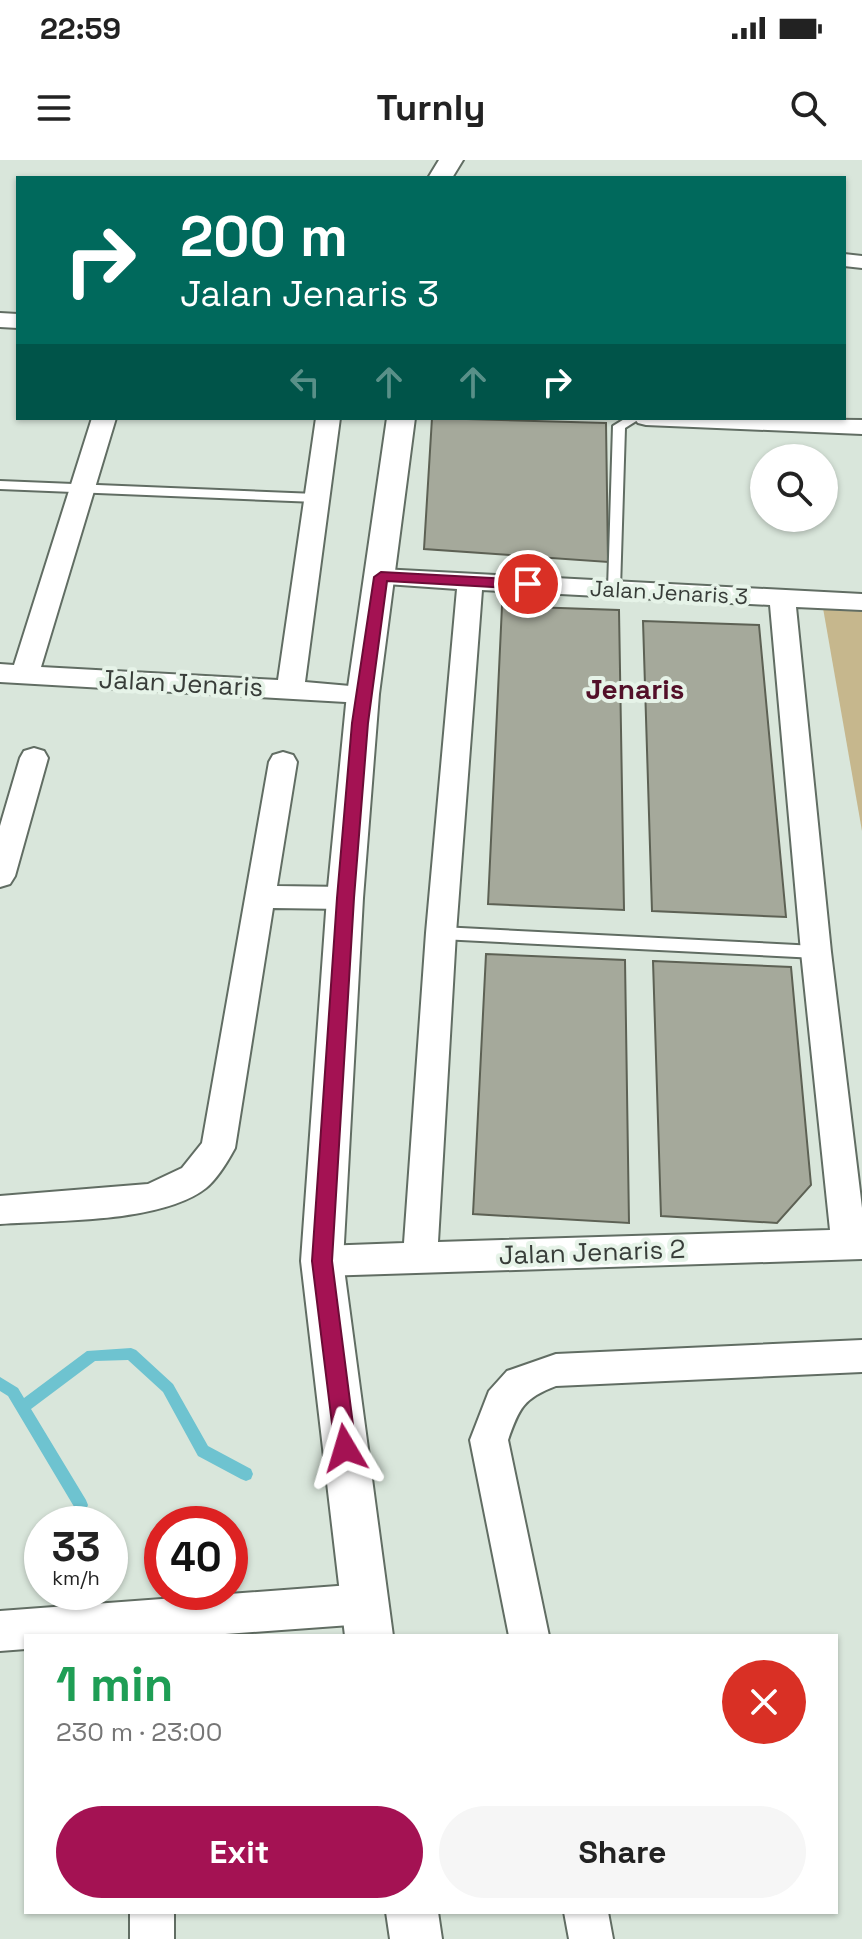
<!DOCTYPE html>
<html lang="en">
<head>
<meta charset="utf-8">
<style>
  :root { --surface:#fff; --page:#f6f6f6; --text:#222; --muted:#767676; --accent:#a41253 }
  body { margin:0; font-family:"Space Grotesk",sans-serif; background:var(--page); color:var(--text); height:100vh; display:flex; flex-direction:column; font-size:30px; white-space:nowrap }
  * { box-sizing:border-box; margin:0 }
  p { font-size:26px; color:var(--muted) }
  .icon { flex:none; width:44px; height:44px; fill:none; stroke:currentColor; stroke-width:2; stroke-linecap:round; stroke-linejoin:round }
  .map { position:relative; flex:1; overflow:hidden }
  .sheet { position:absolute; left:24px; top:1474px; width:814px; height:280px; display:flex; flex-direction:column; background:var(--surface); border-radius:0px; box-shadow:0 2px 6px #0004 }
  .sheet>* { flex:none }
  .top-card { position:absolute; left:16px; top:16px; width:830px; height:244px; border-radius:0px; box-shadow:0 2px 6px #0004; background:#00695c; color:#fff; overflow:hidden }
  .fabs { position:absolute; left:750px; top:284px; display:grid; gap:16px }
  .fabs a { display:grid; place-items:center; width:88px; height:88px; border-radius:50%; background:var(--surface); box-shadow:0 2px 6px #0004; font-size:40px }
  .speed { position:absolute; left:24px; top:1346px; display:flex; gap:16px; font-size:40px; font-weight:700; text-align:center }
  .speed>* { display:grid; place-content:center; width:104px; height:104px; border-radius:50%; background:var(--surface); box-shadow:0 2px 6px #0004; line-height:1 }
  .speed small { font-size:20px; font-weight:400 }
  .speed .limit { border:12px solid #d22; background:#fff; color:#111 }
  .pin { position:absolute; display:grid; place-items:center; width:68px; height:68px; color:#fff; margin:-34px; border:4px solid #fff; border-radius:50%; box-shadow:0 2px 8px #0007 }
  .me { position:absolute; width:88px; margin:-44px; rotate:353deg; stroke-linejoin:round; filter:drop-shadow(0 0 6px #0008) }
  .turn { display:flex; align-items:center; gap:28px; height:168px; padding:0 32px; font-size:36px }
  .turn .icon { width:104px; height:104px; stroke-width:2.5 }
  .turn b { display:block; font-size:56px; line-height:68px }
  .lanes { display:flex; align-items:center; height:76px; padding:0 32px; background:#0003; justify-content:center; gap:40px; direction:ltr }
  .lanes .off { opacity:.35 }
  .round { display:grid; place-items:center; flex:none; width:84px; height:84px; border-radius:42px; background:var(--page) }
  .overview { display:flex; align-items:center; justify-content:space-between; height:136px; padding:0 32px }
  h1 { font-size:48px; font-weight:800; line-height:60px; color:#1e9e55 }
  .primary-button { display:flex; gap:16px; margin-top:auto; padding:16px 32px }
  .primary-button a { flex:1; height:92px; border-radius:48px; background:var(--accent); color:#fff; font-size:32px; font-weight:800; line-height:92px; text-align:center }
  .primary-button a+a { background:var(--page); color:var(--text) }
  .status { display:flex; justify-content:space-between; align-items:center; height:56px; padding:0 40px; background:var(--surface); direction:ltr }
  .status svg { height:22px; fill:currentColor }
  header { display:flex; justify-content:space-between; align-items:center; height:104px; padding:0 32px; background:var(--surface); font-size:36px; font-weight:800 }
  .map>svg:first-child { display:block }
</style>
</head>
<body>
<div class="status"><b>22:59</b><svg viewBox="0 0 49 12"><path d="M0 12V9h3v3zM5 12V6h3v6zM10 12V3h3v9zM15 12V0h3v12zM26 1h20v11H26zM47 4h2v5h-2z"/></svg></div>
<header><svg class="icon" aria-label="menu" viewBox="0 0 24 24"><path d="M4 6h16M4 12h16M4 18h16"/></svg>Turnly<svg class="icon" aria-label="search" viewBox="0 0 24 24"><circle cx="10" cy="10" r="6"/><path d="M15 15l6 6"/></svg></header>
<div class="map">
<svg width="862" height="1779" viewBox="0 0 862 1779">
  <rect width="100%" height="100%" fill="#d9e6db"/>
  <!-- green -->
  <path fill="#c6b78d" d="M823 448 862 451V671Z"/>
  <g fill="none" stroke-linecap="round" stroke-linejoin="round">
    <!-- stream -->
    <path fill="#6ec3d0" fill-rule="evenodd" d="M131 1188 136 1190 173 1224 208 1286 251 1309 253 1314 251 1319 246 1321 241 1319 198 1296 163 1232 128 1200 95 1201 31 1249 86 1340 88 1345 86 1350 81 1352 76 1350 8 1236 0 1231V1217L18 1228 24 1238 87 1191Z"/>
  </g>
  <!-- building -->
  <path fill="#a5a99b" stroke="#5d6154" stroke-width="2" d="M432 258 606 263 608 402 424 389Z
    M502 446 619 450 624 750 488 744Z
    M643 461 759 465 786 757 652 751Z
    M486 794 625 800 629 1063 473 1054Z
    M653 801 791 807 811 1025 777 1063 661 1056Z"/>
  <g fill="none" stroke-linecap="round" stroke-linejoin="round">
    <!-- service casing -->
    <g stroke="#616d63" stroke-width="4">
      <path id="service" d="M626 258H641L625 268 620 429 614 433 608 429 613 266Z
        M0 321 316 334 322 338 316 342 0 329Z
        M441 767 816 786 824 792 816 798 441 779 433 773Z"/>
    </g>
    <!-- minor casing -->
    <g stroke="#616d63" stroke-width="4">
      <path id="minor" d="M844 94 862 96V108L844 106Z
        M0 153 18 154V168L0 167Z
        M92 258H116L41 507 278 520 316 258H340L305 522 373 528 376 534 373 540 363 543 0 522V504L14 505Z
        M634 258 862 260V274L646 265 638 263Z
        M381 409 862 434V450L796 447 831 792 862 1048V1099L322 1116 310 1112 305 1101 310 1090 322 1086 404 1083 426 773 457 429 372 423 368 417 372 411ZM482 430 770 445 801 792 830 1070 438 1082 456 773Z
        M34 588 44 591 48 598 15 716 10 724 0 727V666L20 598 24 591Z
        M283 592 293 595 297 602 277 726 345 727 356 730 360 738 356 746 345 749 273 748 235 988C228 1001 217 1019 206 1028 161 1063 57 1060 0 1064V1036L148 1024 182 1008 202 983 269 602 273 595Z
        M862 1180V1212L556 1226C524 1238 519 1248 508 1280L549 1476H509L470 1280 489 1231 507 1211 556 1194Z
        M364 1424 378 1430 384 1444 378 1458 364 1464 198 1476H26V1489L0 1491V1451Z
        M130 1752H174V1779H130Z
        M564 1752H608L613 1779H569Z"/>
    </g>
    <!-- tertiary casing -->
    <g stroke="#616d63" stroke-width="4">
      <path id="tertiary" d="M439 0H463L452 18H428Z
        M387 258H415L379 534 363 738 343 1101 393 1476H345L301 1101 327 738 347 534Z
        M386 1752H438L442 1779H390Z"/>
    </g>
    <!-- service -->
    <use href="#service" fill="#fff" fill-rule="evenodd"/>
    <!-- minor -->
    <use href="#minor" fill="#fff" fill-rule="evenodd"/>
    <!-- tertiary -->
    <use href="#tertiary" fill="#fff" fill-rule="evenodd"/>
  </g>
  <!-- route -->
  <path fill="#a41253" stroke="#6b0c36" stroke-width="2" d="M381 412 528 420 535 424 528 429 387 421 368 563 354 738 332 1101 356 1288 353 1295 345 1298 338 1295 335 1288 312 1101 337 738 352 563 374 417Z"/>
  <g text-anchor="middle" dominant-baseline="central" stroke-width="8" stroke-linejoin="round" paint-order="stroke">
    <!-- far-street labels -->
    <g font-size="22" fill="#383d39" stroke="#e6f3e8">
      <text transform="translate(669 432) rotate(3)">Jalan Jenaris 3</text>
    </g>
    <!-- street labels -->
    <g font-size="26" fill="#383d39" stroke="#e6f3e8">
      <text transform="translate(181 523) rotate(3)">Jalan Jenaris</text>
      <text transform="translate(592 1092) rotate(-2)">Jalan Jenaris 2</text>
    </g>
    <!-- neighbourhood labels -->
    <g font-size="28" font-weight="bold" fill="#531029" stroke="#e6f3e8">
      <text x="635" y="529">Jenaris</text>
    </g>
  </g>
</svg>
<div class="fabs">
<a><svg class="icon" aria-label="search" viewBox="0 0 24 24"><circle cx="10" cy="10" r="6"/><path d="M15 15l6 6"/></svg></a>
</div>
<div class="speed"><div>33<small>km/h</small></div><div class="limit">40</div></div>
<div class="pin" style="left:528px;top:424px;background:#d93025"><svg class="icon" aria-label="arrive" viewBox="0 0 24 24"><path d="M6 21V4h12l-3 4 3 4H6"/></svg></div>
<svg class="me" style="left:345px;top:1288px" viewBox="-20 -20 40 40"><path d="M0-17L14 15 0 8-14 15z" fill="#a41253" stroke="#fff" stroke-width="4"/></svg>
<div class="top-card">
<div class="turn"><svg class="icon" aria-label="right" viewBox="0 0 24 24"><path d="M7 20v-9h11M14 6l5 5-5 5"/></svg><div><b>200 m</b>Jalan Jenaris 3</div></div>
<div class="lanes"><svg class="icon off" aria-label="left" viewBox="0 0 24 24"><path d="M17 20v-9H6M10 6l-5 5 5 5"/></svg><svg class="icon off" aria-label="ahead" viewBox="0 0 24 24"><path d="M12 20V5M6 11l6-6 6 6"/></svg><svg class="icon off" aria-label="ahead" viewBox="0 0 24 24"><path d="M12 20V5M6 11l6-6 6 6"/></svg><svg class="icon" aria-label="right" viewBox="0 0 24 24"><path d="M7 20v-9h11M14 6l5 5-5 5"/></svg></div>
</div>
<section class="sheet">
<div class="overview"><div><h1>1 min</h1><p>230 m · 23:00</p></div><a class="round" style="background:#d93025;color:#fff"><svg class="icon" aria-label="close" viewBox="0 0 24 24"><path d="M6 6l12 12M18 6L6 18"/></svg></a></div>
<div class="primary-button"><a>Exit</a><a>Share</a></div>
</section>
</div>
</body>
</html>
